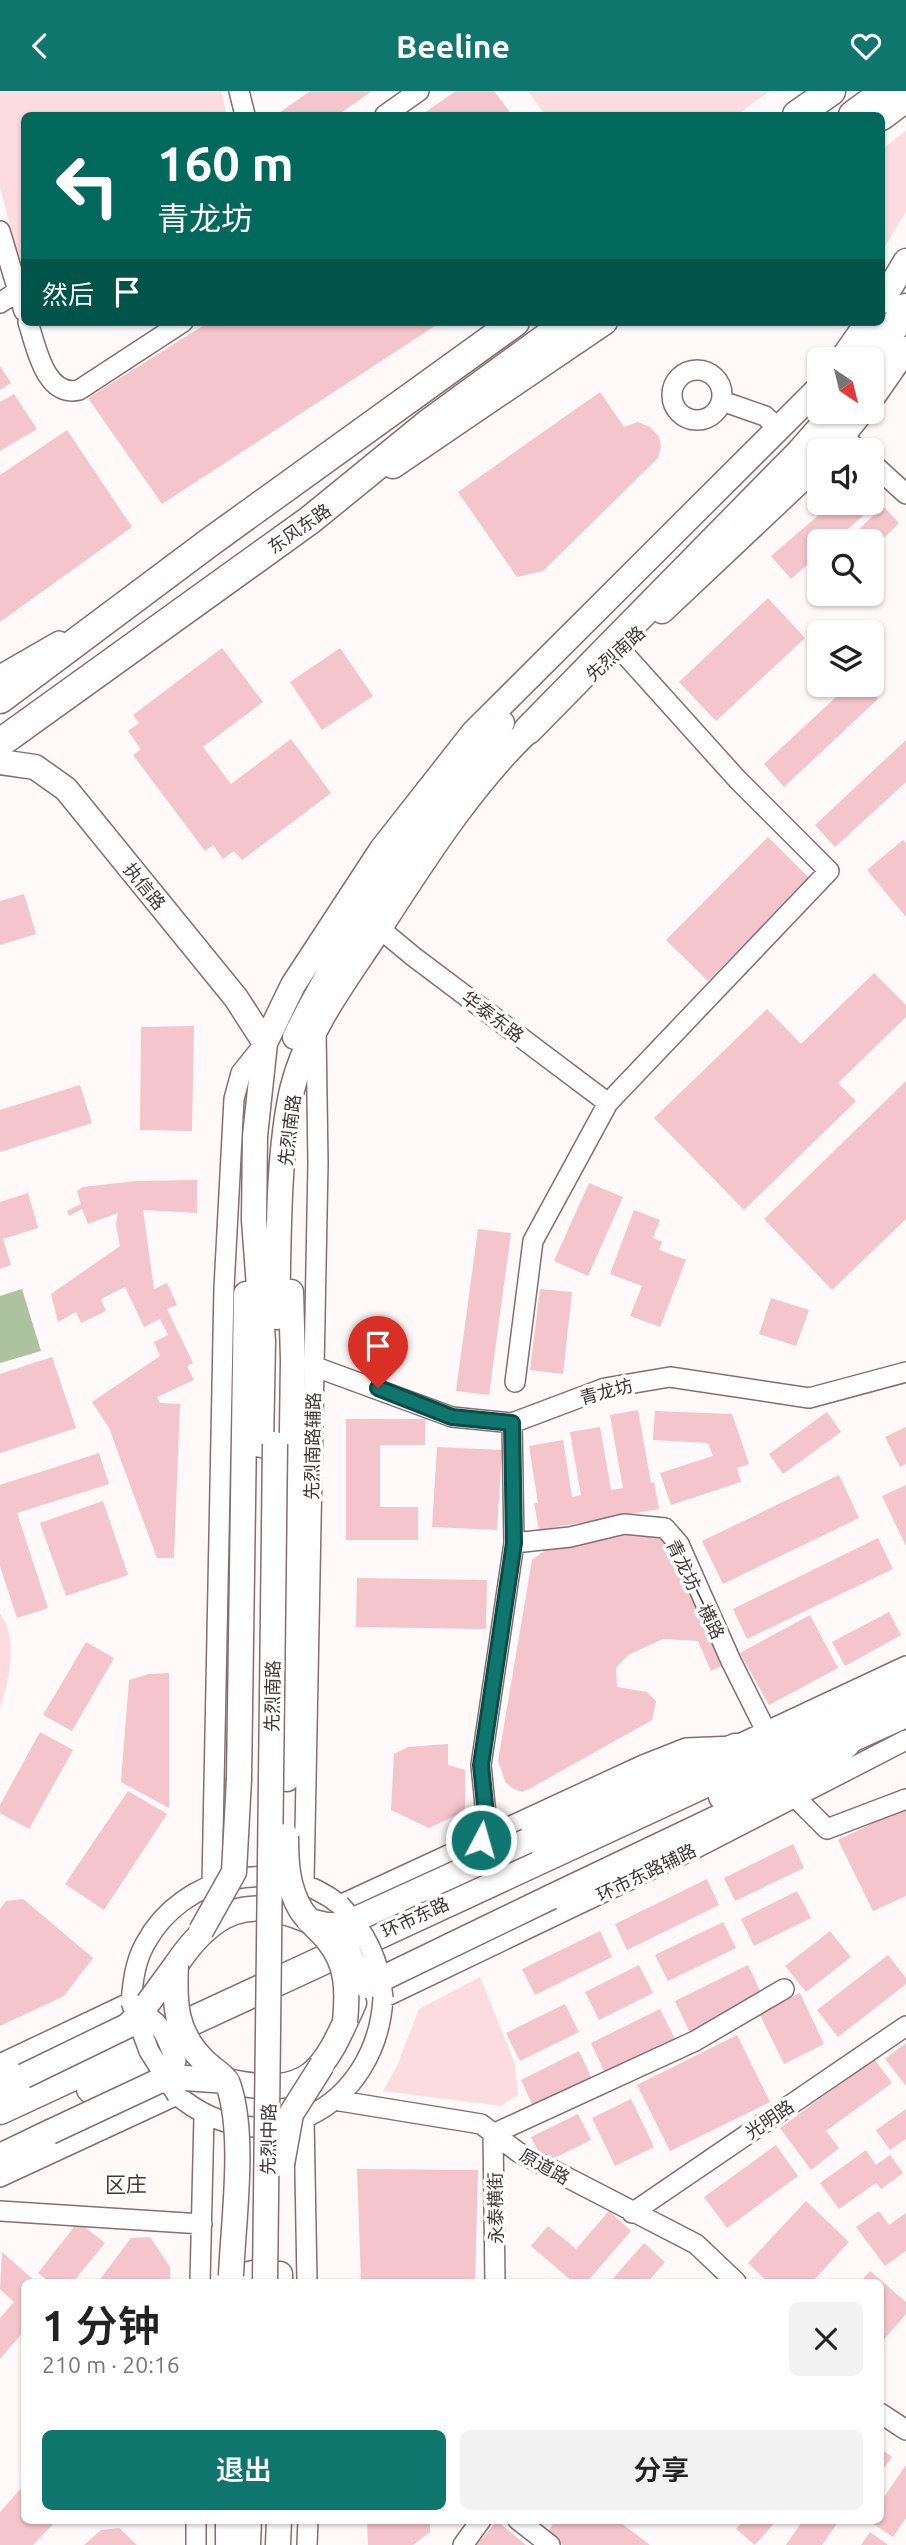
<!DOCTYPE html>
<html lang="zh">
<head>
<meta charset="utf-8">
<style>
  :root { --surface:#fff; --page:#f2f2f2; --text:#222; --muted:#767676; --accent:#0f766e }
  body { margin:0; font-family:Ubuntu,"Noto Sans SC",sans-serif; background:var(--page); color:var(--text); height:100vh; display:flex; flex-direction:column; font-size:26px; white-space:nowrap }
  * { box-sizing:border-box; margin:0 }
  p { font-size:23px; color:var(--muted) }
  .icon { flex:none; width:38px; height:38px; fill:none; stroke:currentColor; stroke-width:2; stroke-linecap:round; stroke-linejoin:round }
  .map { position:relative; flex:1; overflow:hidden }
  .side { position:absolute; left:21px; top:2188px; width:863px; height:245px; display:flex; flex-direction:column; background:var(--surface); border-radius:10px; box-shadow:0 2px 5px #0004 }
  .side>* { flex:none }
  .hud { position:absolute; left:21px; top:21px; width:864px; height:214px; border-radius:10px; box-shadow:0 2px 5px #0004; background:#00695c; color:#fff; overflow:hidden }
  .needle { width:46px; rotate:145deg }
  .buttons { position:absolute; left:807px; top:256px; display:grid; gap:14px }
  .buttons a { display:grid; place-items:center; width:77px; height:77px; border-radius:10px; background:var(--surface); box-shadow:0 2px 5px #0004; font-size:35px }
  .pin { position:absolute; display:grid; place-items:center; width:60px; height:60px; color:#fff; margin:-72px -30px; border-radius:50% 50% 50% 0; rotate:-45deg; box-shadow:0 0 7px #0007 }
  .pin .icon { rotate:45deg }
  .me { position:absolute; width:77px; margin:-38px; rotate:6deg; stroke-linejoin:round; filter:drop-shadow(0 0 5px #0008) }
  .turn { display:flex; align-items:center; gap:24px; height:147px; padding:0 21px; font-size:32px }
  .turn .icon { width:91px; height:91px; stroke-width:2.5 }
  .turn b { display:block; font-size:49px; line-height:60px }
  .then { display:flex; align-items:center; height:66px; padding:0 21px; background:#0003; gap:14px; font-size:26px }
  .round { display:grid; place-items:center; flex:none; width:74px; height:74px; border-radius:10px; background:var(--page) }
  .overview { display:flex; align-items:center; justify-content:space-between; height:119px; padding:0 21px }
  h1 { font-size:42px; font-weight:600; line-height:52px }
  .button { display:flex; gap:14px; margin-top:auto; padding:14px 21px }
  .button a { flex:1; height:80px; border-radius:10px; background:var(--accent); color:#fff; font-size:28px; font-weight:600; line-height:80px; text-align:center }
  .button a+a { background:var(--page); color:var(--text) }
  header { display:flex; justify-content:space-between; align-items:center; height:91px; padding:0 21px; background:var(--accent); color:#fff; font-size:32px; font-weight:600 }
  .map>svg:first-child { display:block }
</style>
</head>
<body>
<header><svg class="icon" aria-label="back" viewBox="0 0 24 24"><path d="M15 5l-7 7 7 7"/></svg>Beeline<svg class="icon" aria-label="heart" viewBox="0 0 24 24"><path d="M12 20l-8-8c-3-5 5-10 8-4 3-6 11-1 8 4z"/></svg></header>
<div class="map">
<svg width="906" height="2454" viewBox="0 0 906 2454">
  <rect width="100%" height="100%" fill="#fff9fa"/>
  <!-- green -->
  <path fill="#fddce1" d="M0 0H221L227 24H24V189L0 96Z
    M528 0H770L737 24H545Z
    M906 40V121L882 160V58Z
    M0 1522C19 1548 9 1589 0 1617Z
    M480 1886 515 1973 518 2004 500 2015 383 2000 397 1975 419 1918Z"/>
  <!-- water -->
  <path fill="#adc39f" d="M22 1198 41 1260 0 1272V1205Z"/>
  <!-- building -->
  <path fill="#f5c5cd" d="M310 0H372L338 24H276Z
    M456 0H494L512 24H421Z
    M209 231H441L162 413 88 307Z
    M0 275 11 292 0 299Z
    M600 301 624 336 638 331 650 336 659 346 661 356 658 367 543 480 517 486 458 401Z
    M14 303 37 338 0 360V311Z
    M67 339 132 436 0 531V384Z
    M872 401 879 411 834 450H819V463L791 488 771 465 834 411H872Z
    M883 415 899 432 872 459V450H847Z
    M768 507 805 547 716 630 679 591Z
    M222 557 263 611 203 656 231 693 291 648 331 702 242 769 234 760 223 768 213 754 205 760 133 664 141 658 128 640 139 632 133 624Z
    M340 557 373 605 322 639 290 591Z
    M850 593H864L878 608 784 696 764 673Z
    M906 649V691L835 756 815 734Z
    M768 746 809 787 708 890 666 849Z
    M903 749 906 752V826L867 779Z
    M24 803 36 843 0 854V810Z
    M874 882 906 914V926L838 992 856 1010 744 1119 654 1027 767 918 801 953Z
    M194 935 192 1040 140 1039 141 936Z
    M906 990V1128L832 1199 764 1128Z
    M80 994 92 1032 0 1061V1019Z
    M197 1089V1122L143 1119 154 1198 167 1192 177 1214 167 1218 193 1272 187 1275 194 1289 157 1306 160 1312 180 1313 174 1467H157L109 1337 92 1311 160 1265 154 1251 168 1244 160 1228 144 1236 125 1196 101 1208 106 1220 81 1232 76 1221 58 1231 51 1203 120 1155 116 1134 118 1122 88 1133 82 1118 69 1125 67 1120 81 1113 77 1100 83 1096 136 1090Z
    M589 1092 623 1106 588 1185 554 1170Z
    M28 1102 38 1137 3 1148 11 1174 0 1178V1111Z
    M634 1119 660 1129 653 1147 662 1151 659 1159 686 1169 660 1236 630 1225 642 1195 610 1183Z
    M478 1138 511 1142 489 1304 456 1300Z
    M540 1198 572 1201 563 1283 530 1279Z
    M771 1207 809 1219 796 1255 759 1243Z
    M52 1266 76 1337 0 1362V1283Z
    M638 1319 651 1392 654 1391 659 1418 539 1439 534 1412H538L529 1355 563 1349 572 1406 581 1404 570 1341 600 1336 611 1399 623 1397 610 1324Z
    M655 1320 732 1323 749 1373 737 1377 741 1391 671 1414 660 1382 713 1365 708 1352 653 1349Z
    M827 1321 841 1341 783 1383 769 1363Z
    M346 1328H425V1354H380V1416H418V1449H346Z
    M906 1336V1373L900 1376 885 1346Z
    M437 1356 502 1359 497 1439 432 1436Z
    M99 1362 109 1393 17 1422 48 1517 17 1527 0 1475V1394Z
    M839 1384 859 1427 723 1493 702 1450Z
    M906 1394V1455L882 1405Z
    M103 1410 128 1484 66 1505 40 1432Z
    M636 1441 660 1445 670 1456 722 1575 711 1580 698 1550 663 1548 628 1564 616 1577 617 1596 647 1601 656 1610 652 1629 529 1698 522 1701 514 1698 506 1692 498 1670 532 1469 545 1459Z
    M878 1447 893 1478 747 1548 733 1518Z
    M357 1487 487 1489 486 1538 356 1536Z
    M889 1521 901 1544 845 1575 832 1551Z
    M810 1524 838 1577 769 1614 740 1562Z
    M86 1551 114 1567 72 1640 43 1624Z
    M169 1582V1717L121 1691 129 1589 149 1583Z
    M40 1641 73 1659 29 1738 0 1722V1714Z
    M448 1653V1674L465 1679V1720L429 1737 391 1719 394 1663 408 1656Z
    M128 1700 167 1723 104 1819 65 1793Z
    M906 1716V1805L873 1820 838 1749Z
    M793 1753 804 1777 735 1810 724 1787Z
    M707 1788 719 1814 627 1859 615 1833Z
    M797 1800 811 1827 754 1855 741 1828Z
    M23 1808 93 1867 64 1905 0 1935V1818L6 1810Z
    M723 1831 736 1857 668 1890 655 1864Z
    M600 1840 612 1866 535 1904 522 1878Z
    M830 1840 851 1866 806 1901 785 1875Z
    M888 1864 906 1887V1893L838 1946 817 1919Z
    M639 1874 653 1902 599 1929 585 1901Z
    M748 1874 763 1906 690 1942 675 1910Z
    M800 1902 824 1953 784 1973 759 1922Z
    M565 1913 579 1941 520 1970 506 1942Z
    M660 1918 675 1948 605 1982 591 1952Z
    M737 1944 770 2011 670 2060 637 1994Z
    M906 1952V1995L885 1968Z
    M579 1960 593 1990 535 2019 521 1989Z
    M874 1968 892 1992 826 2040 839 2057 811 2079 780 2037Z
    M631 2008 654 2056 615 2075 592 2027Z
    M906 2018V2048L890 2059 876 2039Z
    M578 2023 591 2049 544 2072 531 2046Z
    M776 2054 798 2085 727 2137 704 2106Z
    M866 2059 876 2074 890 2064 903 2082 881 2098 876 2092 839 2118 820 2092Z
    M357 2078 478 2079 475 2191H361Z
    M806 2110 849 2151 812 2191H768L748 2172Z
    M609 2120 631 2140 587 2191H573L531 2155 548 2135 576 2158Z
    M879 2120 889 2134 906 2122V2160L885 2175 856 2136Z
    M78 2131 105 2152 73 2191H50L38 2182Z
    M150 2146 170 2176V2191H98L131 2147Z
    M644 2152 665 2171 648 2191H610Z
    M2 2161 36 2191H24V2240L0 2268V2227L14 2211 0 2198Z
    M870 2180 906 2211V2223L880 2253V2191H860Z
    M880 2357 892 2366 880 2383Z
    M906 2374V2427L893 2446 867 2429H880V2412Z
    M24 2394V2429H57L33 2454H0V2421Z
    M367 2429H430V2441L413 2454H368Z
    M556 2429H617L650 2454H563L546 2443Z
    M744 2429H777L755 2454 736 2438Z
    M803 2429H835L838 2431 822 2454H786Z
    M497 2430 526 2454H476Z
    M119 2437 137 2454H84L101 2439Z
    M870 2441 888 2454H861Z"/>
  <g fill="none" stroke-linecap="round" stroke-linejoin="round">
    <!-- minor casing -->
    <g stroke="#856d71" stroke-width="22">
      <path id="minor" d="M239 0 245 24
        M385 24 419 0
        M0 140 24 220
        M0 212 18 200
        M28 231C36 255 45 307 79 299L183 231
        M672 304a25 25 0 1 1 50 0a25 25 0 1 1-50 0Z
        M722 310 765 325 780 339
        M843 345 858 359
        M872 372 906 403
        M0 584 59 550
        M379 837 414 866 608 1012
        M313 1275 452 1326 512 1332 605 1297 670 1286 809 1307 906 1281
        M515 1291 533 1150 608 1012 829 780 737 688 620 558
        M514 1452 570 1446 624 1433 665 1437 679 1453 731 1570 772 1652
        M800 1699 794 1705 827 1738 906 1708
        M481 1749 486 1724 481 1674 514 1452 512 1332
        M304 1791 318 1072 316 940
        M212 1793 224 1197 234 1008 241 982 265 952
        M0 1973 131 1911C133 1890 135 1871 145 1853 183 1782 278 1764 340 1814L643 1674 686 1657 735 1655 906 1575
        M334 2009 481 2033 518 2061 696 2153 736 2191
        M304 2026 307 2191
        M493 2043 695 1950 784 1898
        M493 2043 495 2191
        M0 2086 177 2004C264 2077 377 2017 383 1907L698 1756 906 1649
        M0 2120 202 2133
        M632 2122 906 1935
        M231 2185 255 2179 279 2182
        M200 2191 204 2025
        M880 2322 906 2339
        M518 2429 550 2454
        M196 2454V2429
        M307 2454 308 2429
        M463 2454 481 2429"/>
    </g>
    <!-- major casing -->
    <g stroke="#856d71" stroke-width="27">
      <path id="major" d="M882 27 906 9
        M882 210 906 170
        M842 268 868 231
        M872 307 906 258
        M831 359 862 320
        M393 375 605 231
        M662 520 819 372
        M0 671 35 676 66 698 236 907 265 952
        M295 946C351 834 425 730 502 632
        M277 1226C279 1157 277 1066 292 999 305 943 343 893 374 846 421 773 476 685 541 628
        M261 1354 263 1250 254 1129 255 1045 265 952 293 894 382 758 474 641 819 297
        M239 1688 246 1203
        M287 1688 293 1269 291 1201
        M527 1750 735 1655 776 1660
        M551 1806 824 1676 848 1653
        M176 1874C212 1820 248 1803 309 1830
        M227 1990C311 2008 323 1981 354 1912
        M0 1995 24 1985
        M0 2065 50 2041
        M280 2183V2191
        M228 2454V2429
        M248 2454 249 2429
        M278 2454 279 2429"/>
    </g>
    <!-- highway casing -->
    <g stroke="#856d71" stroke-width="31">
      <path id="highway" d="M797 24 831 0
        M853 24 886 0
        M872 270 906 217
        M0 608 210 451 515 231
        M528 639 801 361 837 320
        M0 652 310 429 429 332 568 231
        M723 1705 906 1622
        M91 1998 178 1957
        M0 2019 906 1599"/>
    </g>
    <!-- minor -->
    <use href="#minor" stroke="#fff" stroke-width="19"/>
    <!-- major -->
    <use href="#major" stroke="#fff" stroke-width="24"/>
    <!-- highway -->
    <use href="#highway" stroke="#fff" stroke-width="28"/>
    <!-- minor-bridge casing -->
    <g stroke="#856d71" stroke-width="22" stroke-linecap="butt">
      <path id="minor-bridge" d="M340 1814C366 1841 380 1870 383 1907
        M343 1834 347 1853 367 1895
        M131 1911 149 1960 177 2004
        M140 1923C163 1929 167 1950 176 1970L170 1987"/>
    </g>
    <!-- major-bridge casing -->
    <g stroke="#856d71" stroke-width="27" stroke-linecap="butt">
      <path id="major-bridge" d="M286 1745C286 1771 287 1796 301 1819 308 1830 319 1838 327 1848 348 1872 348 1900 345 1931
        M309 1830 326 1834H343L527 1750
        M201 1840 234 1781 239 1688
        M176 1874C174 1913 175 1942 205 1971 212 1978 225 1985 228 1993 246 2043 233 2132 231 2185
        M367 1895 551 1806
        M24 1985 127 1935 140 1923 176 1874
        M50 2041 159 1990 185 1987 227 1990
        M282 2073 291 2023 322 1974
        M265 2191 275 1353"/>
    </g>
    <!-- minor-bridge -->
    <use href="#minor-bridge" stroke="#fff" stroke-width="19"/>
    <!-- major-bridge -->
    <use href="#major-bridge" stroke="#fff" stroke-width="24"/>
  </g>
  <g fill="none" stroke-linecap="round" stroke-linejoin="round">
    <!-- route casing -->
    <g stroke="#0a4d48" stroke-width="18">
      <path id="route" d="M378 1297 452 1326 512 1332 514 1452 481 1674 486 1724 481 1749"/>
    </g>
    <!-- route -->
    <use href="#route" stroke="#0f766e" stroke-width="12"/>
  </g>
  <g text-anchor="middle" dominant-baseline="central" stroke-width="7" stroke-linejoin="round" paint-order="stroke">
    <!-- street labels -->
    <g font-size="18" fill="#403637" stroke="#fff">
      <text transform="translate(299 437) rotate(-35)">东风东路</text>
      <text transform="translate(615 562) rotate(-42)">先烈南路</text>
      <text transform="translate(145 795) rotate(51)">执信路</text>
      <text transform="translate(493 925) rotate(37)">华泰东路</text>
      <text transform="translate(289 1039) rotate(-83)">先烈南路</text>
      <text transform="translate(606 1300) rotate(-15)">青龙坊</text>
      <text transform="translate(312 1355) rotate(-89)">先烈南路辅路</text>
      <text transform="translate(696 1498) rotate(64)">青龙坊一横路</text>
      <text transform="translate(272 1605) rotate(-89)">先烈南路</text>
      <text transform="translate(646 1781) rotate(-26)">环市东路辅路</text>
      <text transform="translate(415 1826) rotate(-25)">环市东路</text>
      <text transform="translate(769 2028) rotate(-34)">光明路</text>
      <text transform="translate(268 2048) rotate(-89)">先烈中路</text>
      <text transform="translate(545 2075) rotate(29)">原道路</text>
      <text transform="translate(495 2117) rotate(-91)">永泰横街</text>
    </g>
    <!-- quarter labels -->
    <g font-size="21" fill="#403637" stroke="#fff">
      <text x="126" y="2093">区庄</text>
    </g>
  </g>
</svg>
<div class="buttons">
<a><svg class="needle" viewBox="-14 -14 28 28"><path d="M0-13l5 13h-10z" fill="#e53935"/><path d="M0 13l5-13h-10z" fill="#767676"/></svg></a>
<a><svg class="icon" aria-label="sound" viewBox="0 0 24 24"><path d="M4 9h4l5-4v14l-5-4H4zM17 9q2 3 0 6"/></svg></a>
<a><svg class="icon" aria-label="search" viewBox="0 0 24 24"><circle cx="10" cy="10" r="6"/><path d="M15 15l6 6"/></svg></a>
<a><svg class="icon" aria-label="layers" viewBox="0 0 24 24"><path d="M12 4l9 5-9 5-9-5zM3 14l9 5 9-5"/></svg></a>
</div>
<div class="pin" style="left:378px;top:1297px;background:#d93025"><svg class="icon" aria-label="arrive" viewBox="0 0 24 24"><path d="M6 21V4h12l-3 4 3 4H6"/></svg></div>
<svg class="me" style="left:481px;top:1749px" viewBox="-20 -20 40 40"><circle r="17" fill="#0f766e" stroke="#fff" stroke-width="3"/><path d="M0-11L8 9 0 5-8 9z" fill="#fff"/></svg>
<div class="hud">
<div class="turn"><svg class="icon" aria-label="left" viewBox="0 0 24 24"><path d="M17 20v-9H6M10 6l-5 5 5 5"/></svg><div><b>160 m</b>青龙坊</div></div>
<div class="then">然后<svg class="icon" aria-label="arrive" viewBox="0 0 24 24"><path d="M6 21V4h12l-3 4 3 4H6"/></svg></div>
</div>
<section class="side">
<div class="overview"><div><h1>1 分钟</h1><p>210 m · 20:16</p></div><a class="round"><svg class="icon" aria-label="close" viewBox="0 0 24 24"><path d="M6 6l12 12M18 6L6 18"/></svg></a></div>
<div class="button"><a>退出</a><a>分享</a></div>
</section>
</div>
</body>
</html>
